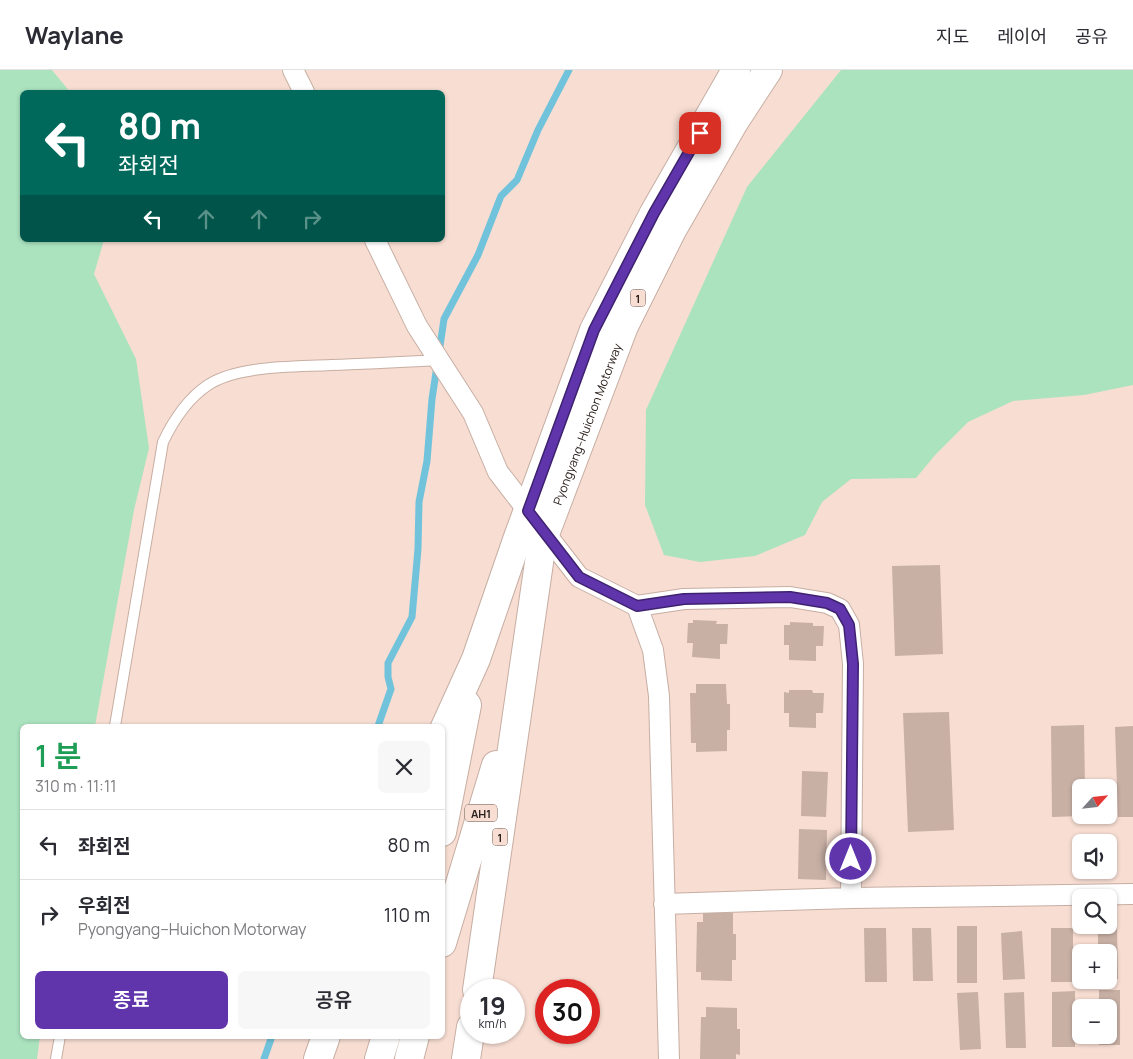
<!DOCTYPE html>
<html lang="ko">
<head>
<meta charset="utf-8">
<style>
  :root { --surface:#fff; --page:#f7f7f7; --text:#2b2b33; --muted:#7c7c81; --line:#e1e1e2; --accent:#6035ac }
  body { margin:0; font-family:Manrope,"Noto Sans KR",sans-serif; background:var(--page); color:var(--text); height:100vh; display:flex; flex-direction:column; font-size:19px; white-space:nowrap }
  * { box-sizing:border-box; margin:0 }
  p { font-size:16px; color:var(--muted) }
  .icon { flex:none; width:28px; height:28px; fill:none; stroke:currentColor; stroke-width:2; stroke-linecap:round; stroke-linejoin:round }
  .map { position:relative; flex:1; overflow:hidden }
  .panel { position:absolute; left:20px; top:654px; width:425px; height:315px; display:flex; flex-direction:column; background:var(--surface); border-radius:8px; box-shadow:0 1px 4px #0004 }
  .panel>* { flex:none }
  .guide { position:absolute; left:20px; top:20px; width:425px; height:152px; border-radius:8px; box-shadow:0 1px 4px #0004; background:#00695c; color:#fff; overflow:hidden }
  .needle { width:32px; rotate:63deg }
  .fabs { position:absolute; left:1072px; top:709px; display:grid; gap:10px }
  .fabs a { display:grid; place-items:center; width:45px; height:45px; border-radius:8px; background:var(--surface); box-shadow:0 1px 4px #0004; font-size:25px }
  .speed { position:absolute; left:460px; top:909px; display:flex; gap:10px; font-size:25px; font-weight:700; text-align:center }
  .speed>* { display:grid; place-content:center; width:65px; height:65px; border-radius:50%; background:var(--surface); box-shadow:0 1px 4px #0004; line-height:1 }
  .speed small { font-size:12px; font-weight:400 }
  .speed .limit { border:8px solid #d22; background:#fff; color:#111 }
  .pin { position:absolute; display:grid; place-items:center; width:42px; height:42px; color:#fff; margin:-21px; border-radius:10px; box-shadow:0 2px 8px #0006 }
  .me { position:absolute; width:55px; margin:-28px; rotate:0deg; stroke-linejoin:round; filter:drop-shadow(0 0 4px #0008) }
  .turn { display:flex; align-items:center; gap:18px; height:105px; padding:0 15px; font-size:22px }
  .turn .icon { width:65px; height:65px; stroke-width:2.5 }
  .turn b { display:block; font-size:35px; line-height:42px }
  .lanes { display:flex; align-items:center; height:48px; padding:0 15px; background:#0003; justify-content:center; gap:25px; direction:ltr }
  .lanes .off { opacity:.35 }
  .round { display:grid; place-items:center; flex:none; width:52px; height:52px; border-radius:8px; background:var(--page) }
  .summary { display:flex; align-items:center; justify-content:space-between; height:85px; padding:0 15px }
  h1 { font-size:30px; font-weight:600; line-height:38px; color:#1e9e55 }
  .primary-button { display:flex; gap:10px; margin-top:auto; padding:10px 15px }
  .primary-button a { flex:1; height:58px; border-radius:8px; background:var(--accent); color:#fff; font-size:20px; font-weight:600; line-height:58px; text-align:center }
  .primary-button a+a { background:var(--page); color:var(--text) }
  ul { padding:0; list-style:none }
  li { display:flex; align-items:center; gap:15px; height:70px; padding:0 15px; border-top:1px solid var(--line) }
  li div { flex:1 }
  li b { display:block; font-size:19px }
  li em { font-style:normal }
  header { display:flex; align-items:center; gap:30px; box-sizing:border-box; height:70px; padding:0 25px; background:var(--surface); border-bottom:1px solid var(--line) }
  header strong { font-size:24px }
  nav { display:flex; gap:28px; margin-inline-start:auto; font-size:18px }
  .map>svg:first-child { display:block }
</style>
</head>
<body>
<header>
<strong>Waylane</strong>
<nav><a>지도</a><a>레이어</a><a>공유</a></nav>
</header>
<div class="map">
<svg width="1133" height="989" viewBox="0 0 1133 989">
  <rect width="100%" height="100%" fill="#f7ddd2"/>
  <!-- green -->
  <path fill="#abe3bf" d="M0 0H52L70 22H22V170H104L94 204 136 289 149 378 134 440 95 656H22V966H40L37 989H0Z
    M841 0H1133V315L1084 325 1013 331 968 352 936 384 916 408 851 409 822 432 805 465 755 486 700 492 664 485 645 435 646 340 747 117Z"/>
  <g fill="none" stroke-linecap="round" stroke-linejoin="round">
    <!-- stream -->
    <path stroke="#71c3dc" stroke-width="7" d="M439 283 444 249 478 185 501 126 517 110 538 60 569 0
      M378 656 391 619 388 607V593L412 547 418 479 419 432 427 391 432 329 437 296
      M264 989 272 966"/>
  </g>
  <!-- building -->
  <path fill="#c8b0a5" d="M940 495 943 584 895 586 892 496Z
    M693 550 717 551 716 554H728L727 574H720V589L692 587 693 573H687L688 553H693Z
    M790 552 813 553V556H824L823 576H816V591L789 590V575H784V555H790Z
    M696 614H726L727 634H730V660H727V681L696 682V673H691L690 623H696Z
    M789 620H812L813 623H824L823 643H816V658L789 657V643H784V622L789 623Z
    M949 642 954 760 908 762 903 643Z
    M1084 655 1085 718H1081V746L1052 747 1051 656Z
    M1133 656V747H1118L1115 657Z
    M802 701 828 702 826 747 801 746Z
    M799 759 827 760 826 810 798 809Z
    M703 842 733 843V864H736V890H732V911L701 910V902H696L697 852H703Z
    M957 856H977V913H957Z
    M1117 857 1118 909H1109V882H1098V858Z
    M864 858H886L887 912H865Z
    M912 858H931L933 911H913Z
    M1051 858H1073V912H1051Z
    M1022 861 1025 909 1003 910 1001 863Z
    M1099 920H1120V975H1099V965H1109V938H1099Z
    M1075 921V977H1052V922Z
    M978 922 981 979 960 980 957 923Z
    M1024 922 1026 978H1006L1004 923Z
    M706 937 737 938V959H740V985L736 984V989H700L701 947H706Z"/>
  <g fill="none" stroke-linecap="round" stroke-linejoin="round">
    <!-- lane casing -->
    <g stroke="#c7aea3" stroke-width="12">
      <path id="lane" d="M115 656 163 372C174 349 187 329 208 315 238 295 296 297 331 295 367 294 403 292 439 290
        M56 989 60 966"/>
    </g>
    <!-- street casing -->
    <g stroke="#c7aea3" stroke-width="22">
      <path id="street" d="M293 0 304 22
        M375 170 417 256 473 343 498 402 579 507 637 536 653 580 659 626 669 989
        M637 536 684 529 790 527 827 533 840 539 849 555 853 594 851 828
        M664 834 851 828 1133 824"/>
    </g>
    <!-- highway casing -->
    <g stroke="#c7aea3" stroke-width="30">
      <g id="highway">
        <path d="M442 664 476 589 517 470 594 260 654 143 736 0"/>
        <path d="M442 762 467 635"/>
        <path d="M442 873 496 695"/>
        <path id="s1" d="M477 920 542 472 624 256 672 160 734 52 768 0"/>
        <path d="M318 989 326 966"/>
        <path d="M379 989 386 966"/>
        <path d="M409 989 415 966"/>
        <path d="M466 989 471 957"/>
      </g>
    </g>
    <!-- lane -->
    <use href="#lane" stroke="#fff" stroke-width="10"/>
    <!-- street -->
    <use href="#street" stroke="#fff" stroke-width="20"/>
    <!-- highway -->
    <use href="#highway" stroke="#fff" stroke-width="28"/>
  </g>
  <g fill="none" stroke-linecap="round" stroke-linejoin="round">
    <!-- route casing -->
    <g stroke="#3e2270" stroke-width="12">
      <path id="route" d="M700 63 654 143 594 260 528 441 579 507 637 536 684 529 790 527 827 533 840 539 849 555 853 594 851 789"/>
    </g>
    <!-- route -->
    <use href="#route" stroke="#6035ac" stroke-width="9"/>
  </g>
  <g text-anchor="middle" dominant-baseline="central" stroke-width="4" stroke-linejoin="round" paint-order="stroke">
    <!-- shield labels -->
    <g fill="#f7ddd2" stroke="#685953" stroke-width="1">
      <rect x="630.5" y="219.5" width="15" height="17" rx="4"/>
      <rect x="465" y="734.5" width="32" height="17" rx="4"/>
      <rect x="492.5" y="758.5" width="15" height="17" rx="4"/>
    </g>
    <g font-size="11" font-weight="bold" fill="#2b211d">
      <text x="638" y="228">1</text>
      <text x="481" y="743">AH1</text>
      <text x="500" y="767">1</text>
    </g>
    <!-- street labels -->
    <g font-size="12" fill="#2b211d" stroke="#f7ddd2">
      <text stroke="none"><textPath href="#s1" startOffset="579">Pyongyang–Huichon Motorway</textPath></text>
    </g>
  </g>
</svg>
<div class="fabs">
<a><svg class="needle" viewBox="-14 -14 28 28"><path d="M0-13l5 13h-10z" fill="#e53935"/><path d="M0 13l5-13h-10z" fill="#7c7c81"/></svg></a>
<a><svg class="icon" aria-label="sound" viewBox="0 0 24 24"><path d="M4 9h4l5-4v14l-5-4H4zM17 9q2 3 0 6"/></svg></a>
<a><svg class="icon" aria-label="search" viewBox="0 0 24 24"><circle cx="10" cy="10" r="6"/><path d="M15 15l6 6"/></svg></a>
<a>+</a>
<a>−</a>
</div>
<div class="speed"><div>19<small>km/h</small></div><div class="limit">30</div></div>
<div class="pin" style="left:700px;top:63px;background:#d93025"><svg class="icon" aria-label="arrive" viewBox="0 0 24 24"><path d="M6 21V4h12l-3 4 3 4H6"/></svg></div>
<svg class="me" style="left:851px;top:789px" viewBox="-20 -20 40 40"><circle r="17" fill="#6035ac" stroke="#fff" stroke-width="3"/><path d="M0-11L8 9 0 5-8 9z" fill="#fff"/></svg>
<div class="guide">
<div class="turn"><svg class="icon" aria-label="left" viewBox="0 0 24 24"><path d="M17 20v-9H6M10 6l-5 5 5 5"/></svg><div><b>80 m</b>좌회전</div></div>
<div class="lanes"><svg class="icon" aria-label="left" viewBox="0 0 24 24"><path d="M17 20v-9H6M10 6l-5 5 5 5"/></svg><svg class="icon off" aria-label="ahead" viewBox="0 0 24 24"><path d="M12 20V5M6 11l6-6 6 6"/></svg><svg class="icon off" aria-label="ahead" viewBox="0 0 24 24"><path d="M12 20V5M6 11l6-6 6 6"/></svg><svg class="icon off" aria-label="right" viewBox="0 0 24 24"><path d="M7 20v-9h11M14 6l5 5-5 5"/></svg></div>
</div>
<section class="panel">
<div class="summary"><div><h1>1 분</h1><p>310 m · 11:11</p></div><a class="round"><svg class="icon" aria-label="close" viewBox="0 0 24 24"><path d="M6 6l12 12M18 6L6 18"/></svg></a></div>
<ul>
<li><svg class="icon" aria-label="left" viewBox="0 0 24 24"><path d="M17 20v-9H6M10 6l-5 5 5 5"/></svg><div><b>좌회전</b></div><em>80 m</em></li>
<li><svg class="icon" aria-label="right" viewBox="0 0 24 24"><path d="M7 20v-9h11M14 6l5 5-5 5"/></svg><div><b>우회전</b><p>Pyongyang–Huichon Motorway</p></div><em>110 m</em></li>
</ul>
<div class="primary-button"><a>종료</a><a>공유</a></div>
</section>
</div>
</body>
</html>
